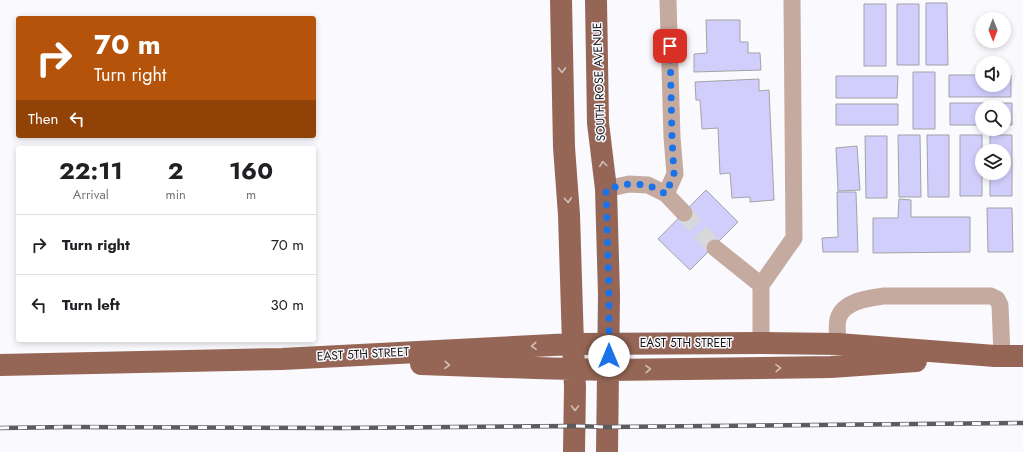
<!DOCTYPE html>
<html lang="en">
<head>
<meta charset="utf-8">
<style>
  :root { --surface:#fff; --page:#f6f6f6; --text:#202124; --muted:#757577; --line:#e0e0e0 }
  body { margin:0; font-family:Jost,sans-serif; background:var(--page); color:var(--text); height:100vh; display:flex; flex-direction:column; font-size:15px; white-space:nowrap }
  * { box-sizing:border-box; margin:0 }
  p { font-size:13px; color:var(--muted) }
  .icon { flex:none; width:22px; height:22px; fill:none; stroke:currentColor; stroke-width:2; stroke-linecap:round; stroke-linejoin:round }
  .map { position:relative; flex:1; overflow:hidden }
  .drawer { position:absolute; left:16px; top:146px; width:300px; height:196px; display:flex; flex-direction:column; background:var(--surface); border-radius:4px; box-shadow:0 2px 6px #0003 }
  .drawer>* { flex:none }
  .top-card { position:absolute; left:16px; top:16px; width:300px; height:122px; border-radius:4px; box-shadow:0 2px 6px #0003; background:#b45309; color:#fff; overflow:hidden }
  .needle { width:26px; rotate:179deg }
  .tools { position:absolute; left:975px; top:12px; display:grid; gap:8px }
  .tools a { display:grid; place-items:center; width:36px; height:36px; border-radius:50%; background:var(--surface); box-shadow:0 2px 6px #0003; font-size:20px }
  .pin { position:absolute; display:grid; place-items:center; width:34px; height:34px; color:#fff; margin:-17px; border-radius:8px; box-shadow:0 2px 6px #0006 }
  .me { position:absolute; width:44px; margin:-22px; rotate:0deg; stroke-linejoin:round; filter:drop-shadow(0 0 3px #0008) }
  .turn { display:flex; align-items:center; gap:14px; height:84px; padding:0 12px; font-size:18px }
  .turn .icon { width:52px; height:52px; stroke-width:2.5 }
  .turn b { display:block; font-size:28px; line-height:34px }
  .then { display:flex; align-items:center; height:38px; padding:0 12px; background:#0003; gap:8px; font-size:15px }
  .eta { display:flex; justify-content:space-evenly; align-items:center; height:68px; text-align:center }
  .eta b { font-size:24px; font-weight:700; line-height:28px }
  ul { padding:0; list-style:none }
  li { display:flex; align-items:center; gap:12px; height:60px; padding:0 12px; border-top:1px solid var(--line) }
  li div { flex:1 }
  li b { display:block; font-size:15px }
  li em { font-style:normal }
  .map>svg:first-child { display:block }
</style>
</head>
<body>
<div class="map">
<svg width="1023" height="452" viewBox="0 0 1023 452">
  <rect width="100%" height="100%" fill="#faf9fe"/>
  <!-- building -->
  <path fill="#d2cefc" stroke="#a2a2a7" d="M926 3H947L948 65H926Z
    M864 4H886V66H864Z
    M897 4H919V65H897Z
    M706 20H740V42H748V53H760L761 70 694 72V54L707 53Z
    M913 72H935V129H913Z
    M949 75H982V85H1004V75H1011V97H949Z
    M836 76H898L897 98H836Z
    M759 79V91L769 90 774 200 750 202V197L732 198 730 173 720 174 718 128 702 129 700 100H696L695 82Z
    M950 103H1012V125H1004V107H982V125H950Z
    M836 104H898V125H836Z
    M898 135H920L921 197H899Z
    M927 135H949V197H928Z
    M960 135H982V196H960Z
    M990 135H1012V196H990V173H1004V151H990Z
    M865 136H887V198H866Z
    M857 146 860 190 838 191 836 148Z
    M706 190 738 222 690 270 658 239Z
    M837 192H856L858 252H823L822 238 838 237Z
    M899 199 911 200V217H970V252L873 253V218H898Z
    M987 208H1012L1013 252H988Z"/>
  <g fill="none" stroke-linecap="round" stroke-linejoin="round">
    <!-- minor-tunnel -->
    <path stroke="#d8d7db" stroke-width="17" stroke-dasharray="17 8" stroke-linecap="butt" d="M684 213 715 248"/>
    <!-- minor -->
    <path stroke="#c5aa9f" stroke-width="17" d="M606 189 629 184 648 185 666 194 684 213
      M666 194 675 174 672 137 668 0
      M715 248 761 285
      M761 343V285L794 238 792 0
      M838 344C838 336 836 326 838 319 843 301 869 298 884 296H991L997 299 1000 305 1002 356"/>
    <!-- major -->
    <path stroke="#956655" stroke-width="22" d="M561 0 564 147 569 215 573 344 575 387 574 452
      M596 0 598 123 606 189 609 295 607 452
      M421 364 535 368 609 370 831 367 916 361
      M0 365 282 359 573 344 761 343 838 344 995 356H1023"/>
    <!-- rail casing -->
    <g stroke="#5c5b5e" stroke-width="4.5">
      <path id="rail" d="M0 428 68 427 341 428 575 426 606 427 1023 423"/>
    </g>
    <!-- rail -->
    <use href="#rail" stroke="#faf9fe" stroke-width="3" stroke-dasharray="9" stroke-linecap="butt"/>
  </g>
  <!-- one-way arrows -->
  <defs><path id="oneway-chevron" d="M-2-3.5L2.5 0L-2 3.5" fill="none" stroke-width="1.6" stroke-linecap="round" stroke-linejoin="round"/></defs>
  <g stroke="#d2beba">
    <use href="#oneway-chevron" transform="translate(562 70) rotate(88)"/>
    <use href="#oneway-chevron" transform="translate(603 164) rotate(-97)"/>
    <use href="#oneway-chevron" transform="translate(568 200) rotate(85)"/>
    <use href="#oneway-chevron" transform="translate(534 346) rotate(177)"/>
    <use href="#oneway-chevron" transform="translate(447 365) rotate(2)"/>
    <use href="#oneway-chevron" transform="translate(778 368) rotate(-1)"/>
    <use href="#oneway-chevron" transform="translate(648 369) rotate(-1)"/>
    <use href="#oneway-chevron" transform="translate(575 408) rotate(90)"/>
  </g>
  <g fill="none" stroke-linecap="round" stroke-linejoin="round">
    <!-- route -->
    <path stroke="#1a73e8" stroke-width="7" stroke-dasharray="0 12.6" d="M609 356V295L606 189 629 184 648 185 666 194 674 174 672 138 670 46"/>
  </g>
  <g text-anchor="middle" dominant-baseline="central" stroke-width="3" stroke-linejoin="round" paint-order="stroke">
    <!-- street labels -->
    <g font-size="12" fill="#151517" stroke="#faf9fe">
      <text transform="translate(599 82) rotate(-92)">SOUTH ROSE AVENUE</text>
      <text x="686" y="343">EAST 5TH STREET</text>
      <text transform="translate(363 354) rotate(-3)">EAST 5TH STREET</text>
    </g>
  </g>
</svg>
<div class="tools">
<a><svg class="needle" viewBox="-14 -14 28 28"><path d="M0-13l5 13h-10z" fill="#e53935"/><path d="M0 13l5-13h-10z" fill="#757577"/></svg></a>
<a><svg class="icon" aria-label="sound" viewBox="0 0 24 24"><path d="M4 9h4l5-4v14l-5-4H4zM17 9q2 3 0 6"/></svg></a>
<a><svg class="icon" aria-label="search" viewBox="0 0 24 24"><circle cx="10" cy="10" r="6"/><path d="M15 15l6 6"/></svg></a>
<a><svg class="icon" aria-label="layers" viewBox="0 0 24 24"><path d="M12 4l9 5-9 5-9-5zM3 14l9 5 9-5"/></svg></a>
</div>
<div class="pin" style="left:670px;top:46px;background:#d93025"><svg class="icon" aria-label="arrive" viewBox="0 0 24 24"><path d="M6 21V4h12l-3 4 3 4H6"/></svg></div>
<svg class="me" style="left:609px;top:356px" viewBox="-20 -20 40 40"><circle r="19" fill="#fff"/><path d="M0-13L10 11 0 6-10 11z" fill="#1a73e8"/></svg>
<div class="top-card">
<div class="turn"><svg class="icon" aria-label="right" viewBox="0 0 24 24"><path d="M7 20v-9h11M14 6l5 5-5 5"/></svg><div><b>70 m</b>Turn right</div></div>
<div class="then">Then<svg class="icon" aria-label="left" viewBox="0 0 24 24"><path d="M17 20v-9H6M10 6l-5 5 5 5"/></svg></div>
</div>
<section class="drawer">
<div class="eta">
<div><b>22:11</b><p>Arrival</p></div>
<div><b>2</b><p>min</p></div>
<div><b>160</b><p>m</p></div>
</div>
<ul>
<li><svg class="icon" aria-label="right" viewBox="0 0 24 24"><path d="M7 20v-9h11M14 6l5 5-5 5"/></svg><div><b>Turn right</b></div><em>70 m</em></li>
<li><svg class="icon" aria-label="left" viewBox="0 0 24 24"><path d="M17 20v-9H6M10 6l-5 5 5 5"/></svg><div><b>Turn left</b></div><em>30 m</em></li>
</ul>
</section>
</div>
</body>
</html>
